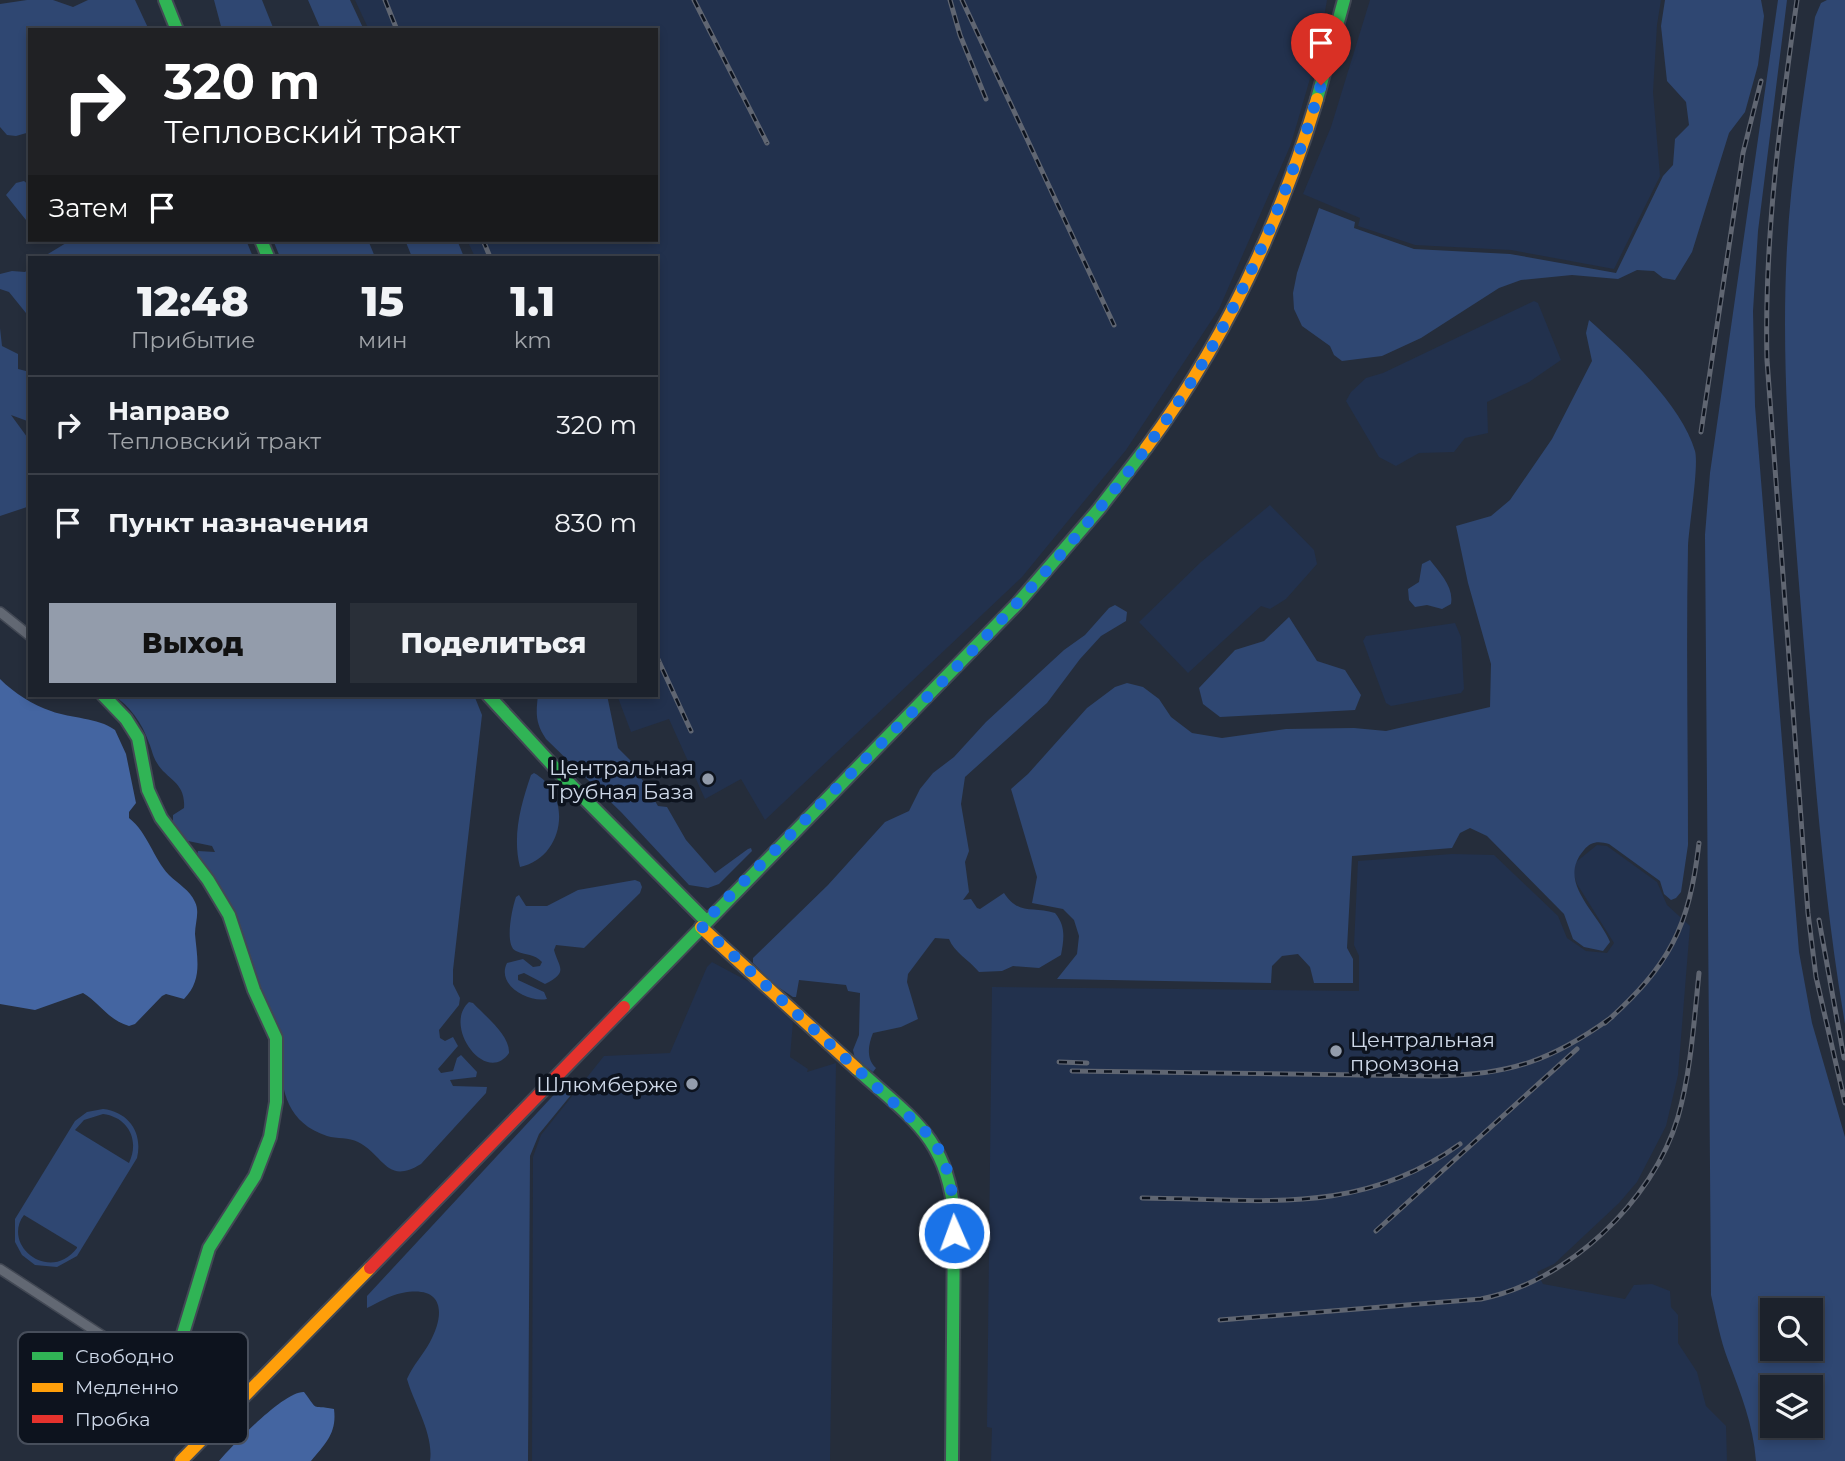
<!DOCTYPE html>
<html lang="ru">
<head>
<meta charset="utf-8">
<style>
  :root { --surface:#1c222c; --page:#292f38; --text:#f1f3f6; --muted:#a0a4a9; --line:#3a3f48; --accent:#939cab }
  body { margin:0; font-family:Montserrat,sans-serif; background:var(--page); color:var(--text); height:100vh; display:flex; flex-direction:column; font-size:26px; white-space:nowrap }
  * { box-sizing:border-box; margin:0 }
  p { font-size:23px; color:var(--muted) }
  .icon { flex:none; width:38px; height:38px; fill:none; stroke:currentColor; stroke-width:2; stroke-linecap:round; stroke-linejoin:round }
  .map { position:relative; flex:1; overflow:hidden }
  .sheet { position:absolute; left:28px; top:256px; width:630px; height:441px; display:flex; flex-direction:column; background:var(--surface); border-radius:0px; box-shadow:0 4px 10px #0003,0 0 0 2px var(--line) }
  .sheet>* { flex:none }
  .hud { position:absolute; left:28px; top:28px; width:630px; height:214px; border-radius:0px; box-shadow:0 4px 10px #0003,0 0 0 2px var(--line); background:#202124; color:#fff; overflow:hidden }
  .controls { position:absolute; left:1760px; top:1298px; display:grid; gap:14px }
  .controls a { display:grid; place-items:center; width:63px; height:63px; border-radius:0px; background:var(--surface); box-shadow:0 4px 10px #0003,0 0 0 2px var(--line); font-size:35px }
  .pin { position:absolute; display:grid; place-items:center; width:60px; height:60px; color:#fff; margin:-72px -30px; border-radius:50% 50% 50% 0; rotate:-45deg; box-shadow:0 0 7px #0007 }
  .pin .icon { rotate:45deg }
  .me { position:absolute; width:77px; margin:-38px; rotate:358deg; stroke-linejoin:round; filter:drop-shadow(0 0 5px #0008) }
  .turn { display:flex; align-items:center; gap:24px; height:147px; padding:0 21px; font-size:32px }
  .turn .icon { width:91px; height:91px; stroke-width:2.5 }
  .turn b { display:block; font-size:49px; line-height:60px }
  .then { display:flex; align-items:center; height:66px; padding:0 21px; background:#0003; gap:14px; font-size:26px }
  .eta { display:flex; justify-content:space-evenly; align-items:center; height:119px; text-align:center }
  .eta b { font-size:42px; font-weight:800; line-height:49px }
  .action { display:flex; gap:14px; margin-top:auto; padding:14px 21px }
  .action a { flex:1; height:80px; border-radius:0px; background:var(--accent); color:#111; font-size:28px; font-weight:800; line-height:80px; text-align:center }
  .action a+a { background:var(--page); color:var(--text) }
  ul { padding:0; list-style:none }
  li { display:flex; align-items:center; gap:21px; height:98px; padding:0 21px; border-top:2px solid var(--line) }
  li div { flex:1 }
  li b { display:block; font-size:26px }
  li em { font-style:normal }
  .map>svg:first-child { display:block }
</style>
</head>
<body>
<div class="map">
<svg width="1845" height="1461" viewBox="0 0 1845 1461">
  <rect width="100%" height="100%" fill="#252d3b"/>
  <!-- built -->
  <path fill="#22314d" d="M355 0H1327L1318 51 1291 144 1219 309 1126 450 1022 577 765 820 741 779 705 799 669 719 631 732 617 695H656V257H475L467 240H656V30H369Z
    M1370 0H1661L1657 25 1653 92 1660 176 1614 269 1511 250 1415 245 1358 226 1360 218 1303 194 1331 127Z
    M1534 301 1538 303 1561 360 1529 382 1487 402 1488 433 1465 438 1454 452 1419 453 1396 466 1379 457 1346 401 1351 392 1366 378 1383 373Z
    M1270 505 1314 550 1317 564 1286 599 1270 609 1261 606 1188 673 1139 622 1201 562Z
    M1455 623 1461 637 1464 689 1461 693 1391 706 1386 703 1363 641 1366 636Z
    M1597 845 1607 846 1657 882 1667 905 1690 926 1678 1075 1666 1126 1637 1182 1619 1203 1554 1264 1537 1272 1543 1284 1625 1299 1634 1285 1652 1284 1670 1291 1671 1307 1678 1315V1343L1697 1372 1706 1406 1726 1426 1727 1461H991L992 1428 987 1427 992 987 1359 991V956L1354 945 1358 861 1452 854 1494 855 1558 916 1567 938 1586 951 1607 953 1614 943 1577 884 1573 872 1576 862Z
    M712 962 753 984 793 1022 790 1057 808 1069 807 1072 836 1063 830 1461H532L533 1157 541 1135 604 1056 670 1053 707 967Z"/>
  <!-- green -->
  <path fill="#2f4772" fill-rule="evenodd" d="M27 0H53L73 7 88 0H135L149 30H30V132L16 136 7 135 0 127V4Z
    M214 0H262L274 30H222Z
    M308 0H350L364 30H321Z
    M1665 0H1761L1764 16 1758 65 1745 112 1729 133 1692 252 1675 280 1663 278 1654 271 1637 270 1618 279 1572 275 1521 280 1499 288 1421 338 1382 356 1342 361 1334 355 1330 346 1302 326 1294 309 1293 293 1297 273 1319 208 1355 222 1354 228 1414 249 1510 254 1616 273 1663 176 1673 165 1675 139 1689 125 1686 102 1667 81 1661 26Z
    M1778 0H1787L1758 231 1753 311 1755 406 1799 952 1812 1023 1845 1137V1461H1756C1753 1424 1741 1394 1728 1360 1720 1339 1716 1316 1711 1295L1705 535 1710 473ZM1773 1311H1811V1349H1773ZM1773 1388H1811V1426H1773Z
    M1827 0H1845V1024C1823 895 1814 765 1803 634 1793 506 1780 377 1787 248 1791 171 1804 94 1815 17L1821 3Z
    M24 181 30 186V225L6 195 16 183Z
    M71 240H246L253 257H43Z
    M273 240H368L375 257H280Z
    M405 240H457L464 257H412Z
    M30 268V318L9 292 0 289V274L12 271 25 272Z
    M1589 320C1624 351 1682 405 1695 451 1699 465 1689 526 1688 546 1686 646 1688 745 1688 845L1681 892 1676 898 1671 900 1664 894 1660 881 1609 844C1599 841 1591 841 1584 850 1556 882 1597 911 1610 942L1603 951 1584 947 1573 939 1564 914 1487 836 1470 828 1460 833 1452 848 1352 856 1347 948 1353 959V983H1314L1310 967 1298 954 1282 956 1272 966 1271 983 1057 979 1077 954 1079 936 1074 920 1063 909 1032 903 1037 877 1011 789 1028 774 1087 708 1115 687 1127 683 1143 687 1159 699 1171 717 1192 733 1222 738 1286 729 1354 728 1386 731 1490 707 1491 664 1468 583 1456 526 1491 516 1510 500 1552 439 1592 361 1586 333Z
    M0 328 2 346 18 354V369L30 372V422L11 415 30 441V506L0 516Z
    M1430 560C1440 573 1454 587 1451 604L1442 609 1427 605 1415 607 1409 600 1408 589 1419 582 1422 564Z
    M1115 605 1127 612 1126 621 1101 636 1080 659 1047 703 965 777 961 804 969 851 965 862 969 892 963 900 971 899 977 908 980 909 1004 893C1019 916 1033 906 1055 913 1066 926 1064 939 1061 955L1039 968 1013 966 1002 971 979 972C969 960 954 952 949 939L935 938 908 974 907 982 918 1019 901 1027 873 1033C868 1045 866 1059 876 1068L873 1072 855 1059 853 1050 859 1035 860 993 848 991 846 985 799 980 796 997H793L775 985 753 963V958L828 885 885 822 909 811 920 789 933 773 954 757 986 722 1064 650 1085 635 1109 608Z
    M1289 617 1317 661 1345 670 1361 695 1355 710 1220 717 1203 704 1199 688 1235 650 1264 641Z
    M113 695H474L482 715 453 970V984L460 998 459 1005 439 1030 440 1038 445 1041 453 1037 458 1046 438 1069 441 1073 453 1071 457 1058 461 1055 477 1072 476 1077 450 1080 453 1086 487 1087 486 1093 421 1164C386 1185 385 1156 358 1142 349 1137 337 1139 327 1136 285 1122 280 1087 281 1049L197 856 198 851 215 852 212 846 188 841 173 824V815L184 808C186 782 167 780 157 763 153 757 152 750 149 743 142 723 130 706 113 695Z
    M538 695H607L618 748 631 761 658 806 667 807 686 840 715 873 748 849 751 848 752 851 719 884 708 888 689 885 621 812 546 739C535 723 536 713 538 695Z
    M534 773C574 795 564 858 520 867 512 836 521 804 531 775Z
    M635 880 640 882 642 887 640 893 584 948 556 945 554 950C559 968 569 972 545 984L524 973 518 975V980L544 992 547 999C528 1003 496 985 507 963L523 959 533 967 540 966 542 962C534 953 526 956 516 951 504 946 512 908 516 897L519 895 526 906H547L578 890Z
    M469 1002 473 1003C485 1016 510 1035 509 1053 486 1086 442 1026 469 1002Z
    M580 1084 539 1134 530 1156 528 1461H430C434 1434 414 1404 407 1379 413 1365 423 1355 430 1342 446 1312 443 1285 402 1293 390 1295 378 1303 367 1308V1296L562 1086Z
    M103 1109C129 1112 143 1133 137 1158L77 1256 57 1267 35 1265 22 1255 15 1242V1219L75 1121 87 1112ZM103 1114C128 1117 140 1140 129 1163L75 1130 84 1120ZM24 1215 77 1247V1248C50 1284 1 1245 24 1215Z"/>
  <!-- water -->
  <path fill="#4465a1" d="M0 679C14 693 33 705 51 711 72 719 97 717 115 730L126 754 136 803 129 812V818C148 833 153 858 169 875 178 884 190 890 195 902 200 912 195 923 195 934 197 958 203 980 184 999L166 994 162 996 135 1024 129 1026C108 1020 100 1003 83 993L35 1010 0 1004Z
    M304 1392C320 1413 309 1404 334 1409 337 1433 326 1443 311 1461H219C233 1445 284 1391 304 1392Z"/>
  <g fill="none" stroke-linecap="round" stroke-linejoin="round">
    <!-- street casing -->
    <g stroke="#424854" stroke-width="12">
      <path id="street" d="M0 612 30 636
        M0 1269 109 1340 235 1405"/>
    </g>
    <!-- fast casing -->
    <g stroke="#424854" stroke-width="16">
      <path id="fast" d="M165 0 177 30
        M1317 99 1344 0
        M261 240 268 257
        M103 695 126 719 138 738 148 790 161 818 208 880 229 915 254 990 276 1038V1102L270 1137 255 1176 209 1248 171 1373
        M488 695 568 782 706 921
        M624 1007 1018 603 1099 509 1146 448
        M857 1069C910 1117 948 1138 954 1215L952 1461"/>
    </g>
    <!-- slow casing -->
    <g stroke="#424854" stroke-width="16">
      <path id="slow" d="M1146 448C1223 344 1280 223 1317 99
        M701 927 857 1069
        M181 1461 370 1268"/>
    </g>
    <!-- jam casing -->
    <g stroke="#424854" stroke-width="16">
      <path id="jam" d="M370 1268 624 1007"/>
    </g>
    <!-- street -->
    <use href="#street" stroke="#626873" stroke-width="9"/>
    <!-- fast -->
    <use href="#fast" stroke="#30b455" stroke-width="12"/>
    <!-- slow -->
    <use href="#slow" stroke="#ff9f0a" stroke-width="12"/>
    <!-- jam -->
    <use href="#jam" stroke="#e5322d" stroke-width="12"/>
    <!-- rail casing -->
    <g stroke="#606672" stroke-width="5">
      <path id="rail" d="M385 0 397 30
        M694 0 767 143
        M950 0 960 35 986 99
        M962 0 1114 325
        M1797 0C1780 120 1764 239 1767 360L1808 913 1816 977 1845 1103
        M483 240 490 257
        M1701 432 1743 153 1761 81
        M656 655 691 731
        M1819 920 1844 1058
        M1605 1023C1670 965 1689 928 1699 843
        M1059 1062 1087 1063
        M1072 1071 1437 1076C1510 1075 1553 1060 1612 1017
        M1142 1198C1260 1199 1358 1217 1460 1144
        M1376 1231 1577 1049
        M1220 1320 1481 1299C1567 1282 1653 1202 1678 1117 1691 1071 1694 1021 1699 973"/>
    </g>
    <!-- rail -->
    <use href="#rail" stroke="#0d131e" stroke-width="2.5" stroke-dasharray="8" stroke-linecap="butt"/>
  </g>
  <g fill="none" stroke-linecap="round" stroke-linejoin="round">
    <!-- route -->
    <path stroke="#1a73e8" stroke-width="12" stroke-dasharray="0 21.6" d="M954 1233C954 1198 951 1163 929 1135L701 926C734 890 771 855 805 820 929 694 1060 571 1162 426 1234 324 1285 205 1321 85"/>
  </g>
  <!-- markers -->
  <g fill="#939cab" stroke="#0d131e" stroke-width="2.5">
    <circle cx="708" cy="779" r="7"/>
    <circle cx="1336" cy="1051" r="7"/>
    <circle cx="692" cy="1084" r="7"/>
  </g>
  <g text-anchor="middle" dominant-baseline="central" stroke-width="7" stroke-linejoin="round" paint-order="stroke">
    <!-- poi labels -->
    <g font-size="21" fill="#ced8e8" stroke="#0d131e" text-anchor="end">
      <text x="694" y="767">Центральная<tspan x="694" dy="24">Трубная База</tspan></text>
      <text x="1350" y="1039" text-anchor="start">Центральная<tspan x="1350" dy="24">промзона</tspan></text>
      <text x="678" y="1084">Шлюмберже</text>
    </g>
  </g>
  <!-- legend -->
  <rect x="18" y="1332" width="230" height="112" rx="10" fill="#0d131e" stroke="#474e5b" stroke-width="2"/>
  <rect x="32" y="1352" width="31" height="8" fill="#30b455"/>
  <rect x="32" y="1383" width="31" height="9" fill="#ff9f0a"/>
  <rect x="32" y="1415" width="31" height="8" fill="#e5322d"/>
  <g font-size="19" fill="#ced8e8">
    <text x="75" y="1363">Свободно</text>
    <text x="75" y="1394">Медленно</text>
    <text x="75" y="1426">Пробка</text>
  </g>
</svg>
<div class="controls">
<a><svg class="icon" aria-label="search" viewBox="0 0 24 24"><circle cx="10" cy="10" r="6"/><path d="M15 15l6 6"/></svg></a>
<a><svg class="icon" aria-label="layers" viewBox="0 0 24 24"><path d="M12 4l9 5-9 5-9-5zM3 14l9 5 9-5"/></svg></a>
</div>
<div class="pin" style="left:1321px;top:85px;background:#d93025"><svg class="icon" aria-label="arrive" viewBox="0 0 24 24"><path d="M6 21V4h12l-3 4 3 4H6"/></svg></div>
<svg class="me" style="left:954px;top:1233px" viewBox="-20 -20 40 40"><circle r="17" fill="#1a73e8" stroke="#fff" stroke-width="3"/><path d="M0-11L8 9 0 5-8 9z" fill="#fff"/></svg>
<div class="hud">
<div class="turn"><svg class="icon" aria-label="right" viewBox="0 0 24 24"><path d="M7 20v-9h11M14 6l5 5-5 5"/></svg><div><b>320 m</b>Тепловский тракт</div></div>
<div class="then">Затем<svg class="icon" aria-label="arrive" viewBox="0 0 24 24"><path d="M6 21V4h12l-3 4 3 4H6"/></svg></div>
</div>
<section class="sheet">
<div class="eta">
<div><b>12:48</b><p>Прибытие</p></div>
<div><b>15</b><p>мин</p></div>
<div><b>1.1</b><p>km</p></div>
</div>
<ul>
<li><svg class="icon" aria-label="right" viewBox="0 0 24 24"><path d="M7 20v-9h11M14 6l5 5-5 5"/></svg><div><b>Направо</b><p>Тепловский тракт</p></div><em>320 m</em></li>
<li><svg class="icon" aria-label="arrive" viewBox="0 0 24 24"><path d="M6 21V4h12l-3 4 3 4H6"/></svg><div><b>Пункт назначения</b></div><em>830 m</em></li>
</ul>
<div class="action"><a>Выход</a><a>Поделиться</a></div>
</section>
</div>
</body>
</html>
